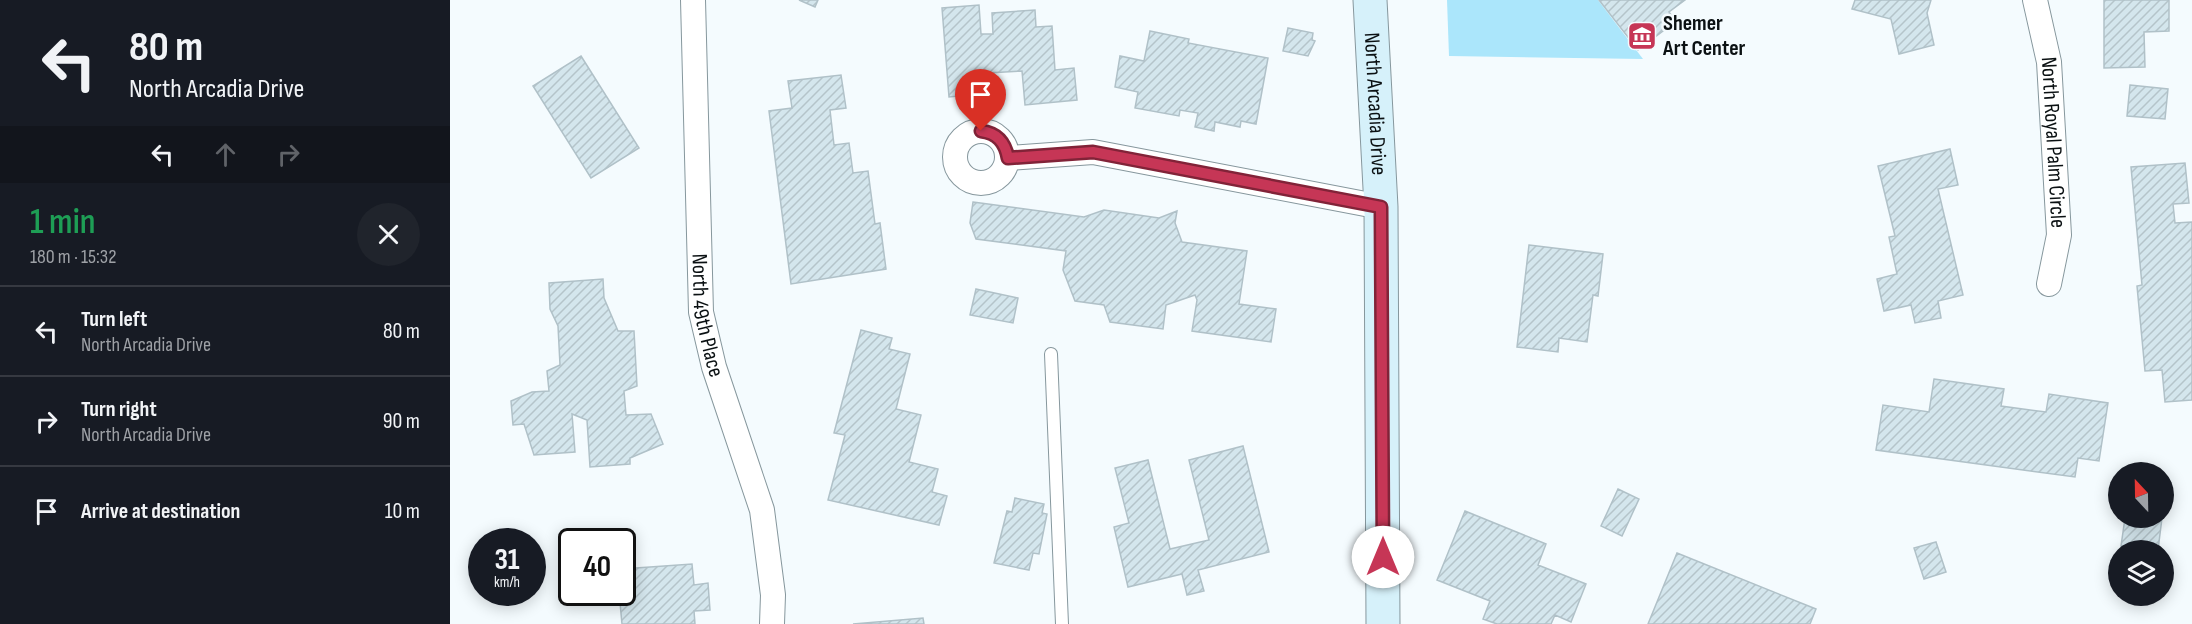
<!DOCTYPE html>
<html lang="en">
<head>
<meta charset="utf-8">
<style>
  :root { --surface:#171b24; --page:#20242c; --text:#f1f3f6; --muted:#9ea1a6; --line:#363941 }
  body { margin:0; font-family:"Sofia Sans Condensed",sans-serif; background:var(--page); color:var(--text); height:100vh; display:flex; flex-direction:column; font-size:22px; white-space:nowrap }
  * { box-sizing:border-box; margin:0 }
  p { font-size:20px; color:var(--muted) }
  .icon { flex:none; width:33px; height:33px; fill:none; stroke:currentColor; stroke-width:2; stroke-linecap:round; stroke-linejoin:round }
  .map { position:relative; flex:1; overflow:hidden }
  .sheet { display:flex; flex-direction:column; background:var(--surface); width:450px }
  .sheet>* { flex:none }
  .guide { background:#171b24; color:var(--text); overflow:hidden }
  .needle { width:39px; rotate:338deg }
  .buttons { position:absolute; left:1658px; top:462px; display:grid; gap:12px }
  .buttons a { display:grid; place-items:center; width:66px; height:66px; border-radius:50%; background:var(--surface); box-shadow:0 3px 15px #0003; font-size:30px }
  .speed { position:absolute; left:18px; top:528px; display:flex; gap:12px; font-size:30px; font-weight:700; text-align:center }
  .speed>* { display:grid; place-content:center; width:78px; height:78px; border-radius:50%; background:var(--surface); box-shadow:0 3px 15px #0003; line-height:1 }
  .speed small { font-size:15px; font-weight:400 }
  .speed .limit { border:3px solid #111; border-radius:9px; background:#fff; color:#111 }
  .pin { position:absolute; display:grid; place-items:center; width:51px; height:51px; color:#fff; margin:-62px -26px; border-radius:50% 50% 50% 0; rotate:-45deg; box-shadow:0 0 6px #0007 }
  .pin .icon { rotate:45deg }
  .me { position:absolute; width:66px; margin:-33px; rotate:0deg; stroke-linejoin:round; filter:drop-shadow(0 0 4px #0008) }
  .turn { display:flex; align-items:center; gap:21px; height:126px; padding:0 30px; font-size:27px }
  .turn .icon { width:78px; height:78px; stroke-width:2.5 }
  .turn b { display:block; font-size:42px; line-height:51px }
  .lanes { display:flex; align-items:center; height:57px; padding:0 30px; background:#0003; justify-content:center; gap:30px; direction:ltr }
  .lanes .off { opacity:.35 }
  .round { display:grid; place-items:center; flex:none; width:63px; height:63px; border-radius:32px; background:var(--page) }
  .headline { display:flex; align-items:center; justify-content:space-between; height:102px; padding:0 30px }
  h1 { font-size:36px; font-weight:600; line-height:45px; color:#1e9e55 }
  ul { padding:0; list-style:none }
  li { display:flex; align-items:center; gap:18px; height:90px; padding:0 30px; border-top:2px solid var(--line) }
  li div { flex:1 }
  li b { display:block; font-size:22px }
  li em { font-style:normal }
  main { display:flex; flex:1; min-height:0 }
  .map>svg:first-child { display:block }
</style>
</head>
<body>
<main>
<section class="sheet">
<div class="guide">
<div class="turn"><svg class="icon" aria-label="left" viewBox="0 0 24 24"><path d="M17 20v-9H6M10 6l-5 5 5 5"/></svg><div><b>80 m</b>North Arcadia Drive</div></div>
<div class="lanes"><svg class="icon" aria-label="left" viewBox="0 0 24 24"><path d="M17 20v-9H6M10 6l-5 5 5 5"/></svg><svg class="icon off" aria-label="ahead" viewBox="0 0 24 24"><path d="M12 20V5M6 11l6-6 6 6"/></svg><svg class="icon off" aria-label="right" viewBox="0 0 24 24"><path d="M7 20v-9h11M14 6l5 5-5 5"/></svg></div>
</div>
<div class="headline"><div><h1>1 min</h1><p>180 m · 15:32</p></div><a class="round"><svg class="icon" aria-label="close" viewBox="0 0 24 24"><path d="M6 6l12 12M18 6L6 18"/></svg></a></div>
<ul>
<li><svg class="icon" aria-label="left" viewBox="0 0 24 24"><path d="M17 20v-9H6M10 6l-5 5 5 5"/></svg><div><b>Turn left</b><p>North Arcadia Drive</p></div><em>80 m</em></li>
<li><svg class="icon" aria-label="right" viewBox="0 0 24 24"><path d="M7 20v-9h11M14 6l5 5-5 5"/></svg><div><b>Turn right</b><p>North Arcadia Drive</p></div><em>90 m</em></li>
<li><svg class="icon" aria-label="arrive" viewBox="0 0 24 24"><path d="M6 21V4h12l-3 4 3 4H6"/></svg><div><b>Arrive at destination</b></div><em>10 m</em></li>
</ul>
</section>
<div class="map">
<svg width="1742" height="624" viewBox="0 0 1742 624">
  <defs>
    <pattern id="building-hatch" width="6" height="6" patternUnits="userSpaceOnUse" patternTransform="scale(1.5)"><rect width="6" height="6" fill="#d4e6ed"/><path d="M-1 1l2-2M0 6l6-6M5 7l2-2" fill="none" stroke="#b5c4ca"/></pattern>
  </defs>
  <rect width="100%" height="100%" fill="#f4fbfe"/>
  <!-- green -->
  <path fill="#abe6fb" d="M997 0H1148L1193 59 999 56Z"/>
  <!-- building -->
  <path fill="url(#building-hatch)" stroke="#b0c1c8" stroke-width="1.5" d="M349 0H368L365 7Z
    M1149 0H1235L1219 12 1226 21 1188 50Z
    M1405 0H1481L1477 13 1484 45 1449 54 1441 19 1402 9Z
    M1654 0H1719V31L1694 32 1695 67 1654 68Z
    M529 5 531 34H543L542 13 585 10 586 27 602 26 605 70 624 68 627 100 575 105 572 71 538 73 540 93 499 97 492 8Z
    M838 28 863 33 862 40 865 41 858 56 833 51Z
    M700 31 739 39 738 43 818 58 806 124 791 121 790 127 765 122 764 131 745 127 748 113 730 110 729 116 685 108 688 92 665 87 670 56 694 61Z
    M131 56 189 148 141 178 83 86Z
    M391 75 396 108 380 110 384 145 399 143 403 173 418 171 425 224 430 223 436 269 341 284 319 111 342 108 338 81Z
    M1680 85 1718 89 1715 119 1677 116Z
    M1500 149 1508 185 1488 189 1513 295 1488 301 1491 318 1465 323 1461 305 1434 311 1427 279 1447 274 1439 237 1445 236 1428 166Z
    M1735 163 1739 203 1723 204 1725 223 1742 222V400L1715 402 1712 370 1695 371 1687 286 1692 285 1681 167Z
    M523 202 634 217 654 210 709 218 727 211 725 223 732 242 797 251 789 304 826 309 821 342 742 331 747 300 745 295 716 305 713 329 660 322 654 305 625 301 613 270 616 251 526 239 520 223Z
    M1079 245 1153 254 1148 296 1143 295 1137 342 1109 338 1108 352 1067 347Z
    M153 279 154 298 168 331H184L187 386 174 391 176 415 201 414 213 444 180 458V464L140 467 137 420 122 414 125 452 84 455 74 424 63 425 61 401 82 392 99 391 97 371 110 365 108 326 100 309 99 283Z
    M526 289 568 298 563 323 520 315Z
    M411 330 442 338 439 349 460 354 446 409 471 415 459 462 488 469 482 492 497 496 489 525 378 500 395 435 384 433Z
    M1484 379 1554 389 1551 406 1596 412 1599 394 1658 403 1649 461 1628 458 1625 477 1426 450 1433 405 1479 412Z
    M793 446 819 552 748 570 754 591 737 595 732 574 678 587 664 527 679 523 665 468 698 460 720 549 759 540 739 460Z
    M1168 489 1189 499 1172 536 1151 526Z
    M565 498 594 504 592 513 597 514 589 554 583 553 579 570 544 563 557 511 562 512Z
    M1015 511 1096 544 1088 565 1136 584 1121 622 1105 615 1101 624H1047L1033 619 1040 601 987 580Z
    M1675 518H1712L1708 550 1671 546Z
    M1486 542 1496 572 1474 579 1464 548Z
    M1227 553 1366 609 1360 624H1198Z
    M242 564 244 585 258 583 260 610 244 611 245 624H172L169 592H172V569Z
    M473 618 474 624H403Z"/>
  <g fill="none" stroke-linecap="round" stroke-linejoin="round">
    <!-- lane casing -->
    <g stroke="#86979d" stroke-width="14">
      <path id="lane" d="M601 354 612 624"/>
    </g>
    <!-- street casing -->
    <g stroke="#86979d" stroke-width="26">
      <g id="street">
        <path id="s1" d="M243 0 251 312 264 367 312 510 323 595 322 624"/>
        <path id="s2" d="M1585 0 1599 62 1609 235 1599 284"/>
        <circle cx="531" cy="157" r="26"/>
        <path d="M558 158 643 152 931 207"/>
      </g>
    </g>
    <!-- secondary casing -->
    <g stroke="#86979d" stroke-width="35">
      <g id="secondary">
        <path id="s3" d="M920 0 931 207 933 624"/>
      </g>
    </g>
    <!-- lane -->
    <use href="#lane" stroke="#fff" stroke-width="12"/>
    <!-- street -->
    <use href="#street" stroke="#fff" stroke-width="24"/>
    <!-- secondary -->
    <use href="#secondary" stroke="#d6f1fa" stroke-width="33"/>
  </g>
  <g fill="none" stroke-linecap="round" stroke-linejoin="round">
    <!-- route casing -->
    <g stroke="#812338" stroke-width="15">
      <path id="route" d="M531 131C547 133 555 142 558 158L643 152 931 207 933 557"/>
    </g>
    <!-- route -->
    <use href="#route" stroke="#c63656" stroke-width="10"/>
  </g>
  <!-- icons -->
  <defs>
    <g id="museum-square" transform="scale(1.5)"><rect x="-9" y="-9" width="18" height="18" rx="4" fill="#c63656" stroke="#f4fbfe"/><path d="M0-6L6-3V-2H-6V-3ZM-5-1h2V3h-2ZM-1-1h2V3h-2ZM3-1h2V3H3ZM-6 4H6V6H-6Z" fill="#fff"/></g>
  </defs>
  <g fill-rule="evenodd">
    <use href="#museum-square" x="1192" y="36"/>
  </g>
  <g text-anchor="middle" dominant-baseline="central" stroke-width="5" stroke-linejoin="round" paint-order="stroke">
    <!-- poi labels -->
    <g font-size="22" font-weight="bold" fill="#0b1113" stroke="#f4fbfe" text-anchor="start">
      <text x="1213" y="23">Shemer<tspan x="1213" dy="25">Art Center</tspan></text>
    </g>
    <!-- street labels -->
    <g font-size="22" fill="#0b1113" stroke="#f4fbfe">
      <text stroke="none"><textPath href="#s3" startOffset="104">North Arcadia Drive</textPath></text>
      <text stroke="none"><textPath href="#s2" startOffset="144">North Royal Palm Circle</textPath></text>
      <text stroke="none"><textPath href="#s1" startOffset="316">North 49th Place</textPath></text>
    </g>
  </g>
</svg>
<div class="buttons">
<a><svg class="needle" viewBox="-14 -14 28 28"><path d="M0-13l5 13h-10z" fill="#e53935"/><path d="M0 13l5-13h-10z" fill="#9ea1a6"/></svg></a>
<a><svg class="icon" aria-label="layers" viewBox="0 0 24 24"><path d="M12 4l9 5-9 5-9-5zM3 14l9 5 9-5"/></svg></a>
</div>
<div class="speed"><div>31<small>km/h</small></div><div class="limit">40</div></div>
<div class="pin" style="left:531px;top:131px;background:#d93025"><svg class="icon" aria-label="arrive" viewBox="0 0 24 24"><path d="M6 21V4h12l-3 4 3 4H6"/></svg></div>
<svg class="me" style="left:933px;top:557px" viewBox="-20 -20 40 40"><circle r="19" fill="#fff"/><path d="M0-13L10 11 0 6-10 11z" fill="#c63656"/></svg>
</div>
</main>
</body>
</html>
